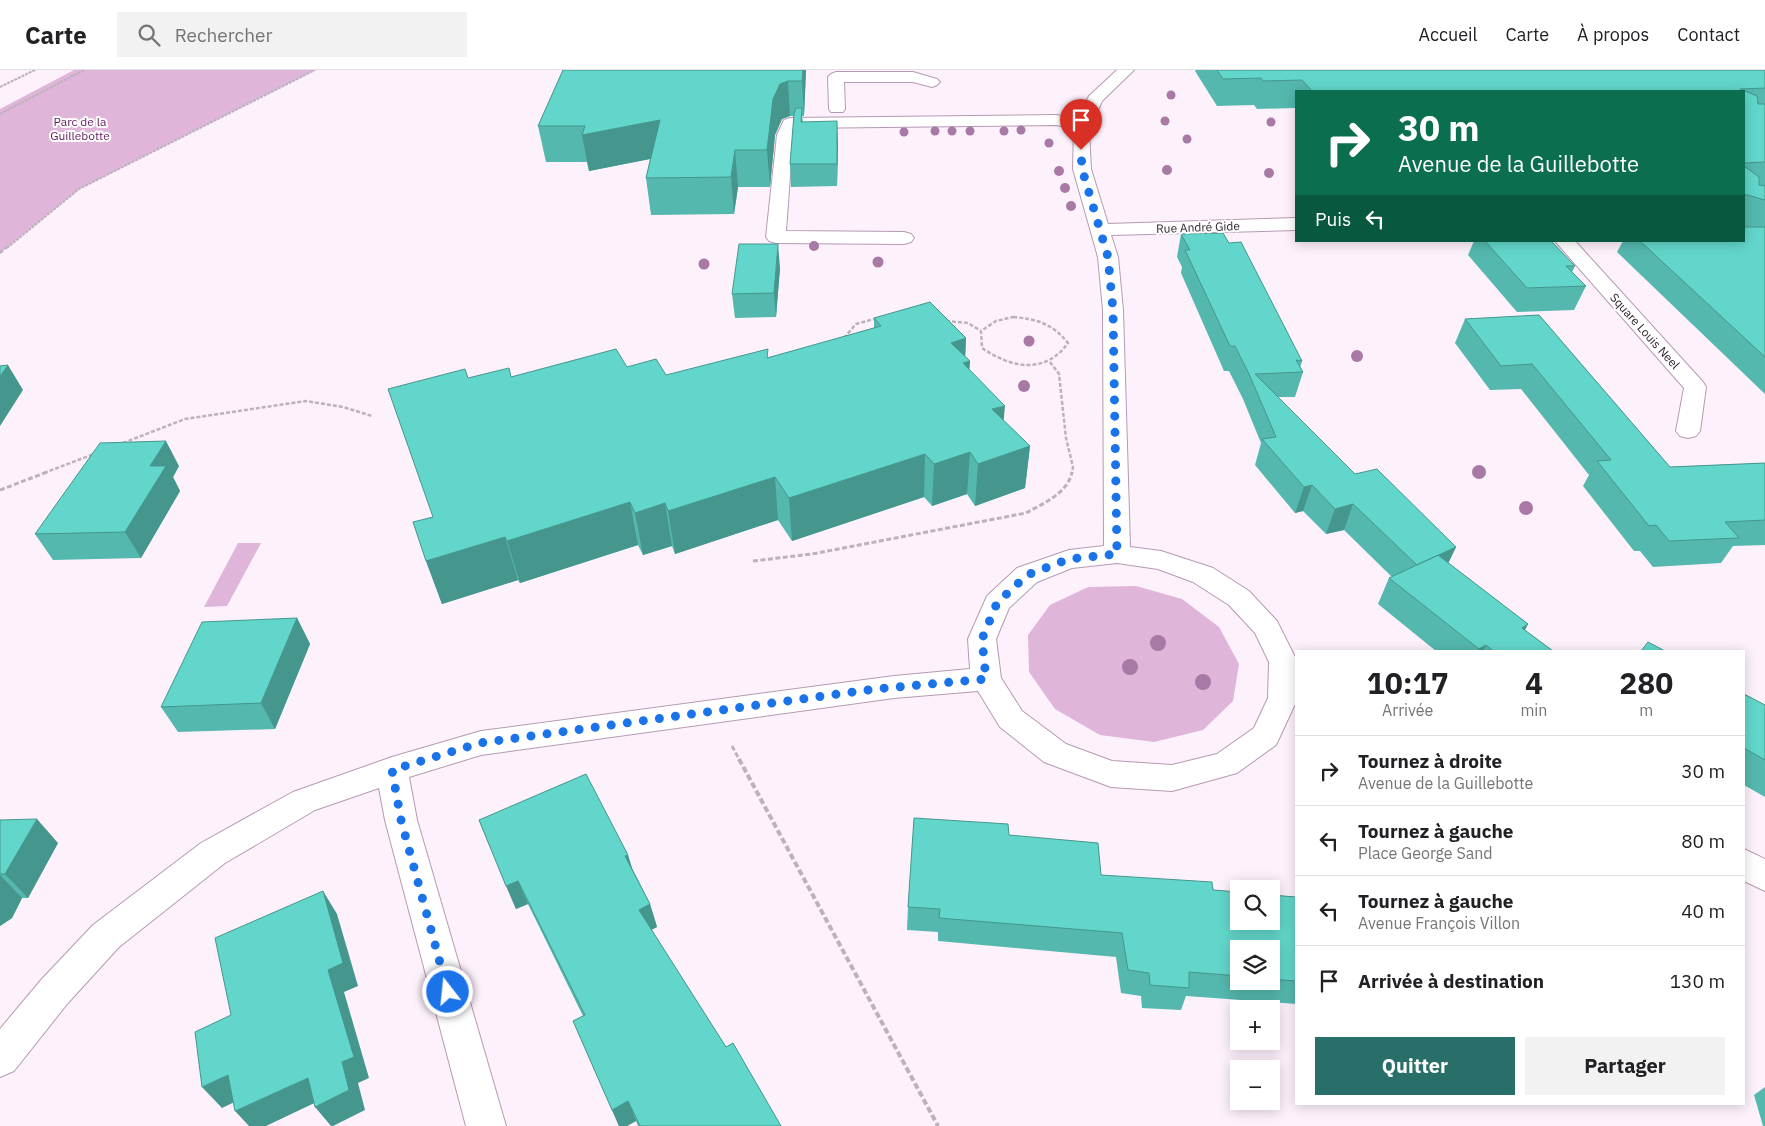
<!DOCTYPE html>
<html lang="fr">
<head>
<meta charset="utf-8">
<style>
  :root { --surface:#fff; --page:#f2f2f2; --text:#202124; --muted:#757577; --line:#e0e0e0; --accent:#276f68 }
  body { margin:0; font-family:"IBM Plex Sans",sans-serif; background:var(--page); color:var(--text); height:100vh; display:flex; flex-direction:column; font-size:19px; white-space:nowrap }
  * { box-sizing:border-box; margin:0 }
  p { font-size:16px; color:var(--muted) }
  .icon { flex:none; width:28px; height:28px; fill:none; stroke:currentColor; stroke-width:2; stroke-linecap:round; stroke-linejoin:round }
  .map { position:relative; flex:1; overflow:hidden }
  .side { position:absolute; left:1295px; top:580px; width:450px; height:455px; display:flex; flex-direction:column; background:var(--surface); border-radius:0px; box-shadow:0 2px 12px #0003 }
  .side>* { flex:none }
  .top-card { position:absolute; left:1295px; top:20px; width:450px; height:152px; border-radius:0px; box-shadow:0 2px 12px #0003; background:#0b6e4f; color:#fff; overflow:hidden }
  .tools { position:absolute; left:1230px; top:810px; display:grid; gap:10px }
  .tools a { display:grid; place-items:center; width:50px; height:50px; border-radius:0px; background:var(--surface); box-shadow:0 2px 12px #0003; font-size:25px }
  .pin { position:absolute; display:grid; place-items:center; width:42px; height:42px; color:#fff; margin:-51px -21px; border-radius:50% 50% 50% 0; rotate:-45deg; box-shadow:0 0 5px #0007 }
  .pin .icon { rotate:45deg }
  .me { position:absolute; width:55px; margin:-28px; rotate:344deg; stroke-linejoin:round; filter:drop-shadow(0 0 4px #0008) }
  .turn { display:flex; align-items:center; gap:18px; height:105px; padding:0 20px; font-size:22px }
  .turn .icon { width:65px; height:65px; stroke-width:2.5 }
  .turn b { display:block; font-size:35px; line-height:42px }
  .then { display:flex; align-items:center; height:48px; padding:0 20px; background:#0003; gap:10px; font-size:19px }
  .eta { display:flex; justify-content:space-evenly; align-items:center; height:85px; text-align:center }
  .eta b { font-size:30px; font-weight:700; line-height:35px }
  .action { display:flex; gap:10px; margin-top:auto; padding:10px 20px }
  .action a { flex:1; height:58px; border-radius:0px; background:var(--accent); color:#fff; font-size:20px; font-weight:700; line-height:58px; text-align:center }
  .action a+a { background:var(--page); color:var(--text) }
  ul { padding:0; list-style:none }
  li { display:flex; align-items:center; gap:15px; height:70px; padding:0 20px; border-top:1px solid var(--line) }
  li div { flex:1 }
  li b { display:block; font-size:19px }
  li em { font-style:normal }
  header { display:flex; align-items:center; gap:30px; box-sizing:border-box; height:70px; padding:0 25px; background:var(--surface); border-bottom:1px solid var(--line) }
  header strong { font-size:24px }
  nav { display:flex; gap:28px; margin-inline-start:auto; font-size:18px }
  .search { width:350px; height:45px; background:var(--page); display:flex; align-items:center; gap:12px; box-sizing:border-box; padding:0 18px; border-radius:0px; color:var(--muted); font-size:19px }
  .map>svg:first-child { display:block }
</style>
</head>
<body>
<header>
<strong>Carte</strong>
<div class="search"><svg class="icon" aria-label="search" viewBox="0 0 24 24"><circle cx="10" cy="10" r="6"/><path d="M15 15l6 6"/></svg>Rechercher</div>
<nav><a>Accueil</a><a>Carte</a><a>À propos</a><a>Contact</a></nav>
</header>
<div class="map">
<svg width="1765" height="1056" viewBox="0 0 1765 1056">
  <rect width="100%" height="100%" fill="#fdf1fc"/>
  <!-- green -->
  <path fill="#dfb5da" d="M74 0H315L79 119 0 183V39Z
    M238 473H261L227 536 204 537Z
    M1136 516 1182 529 1219 557 1239 594 1233 631 1203 660 1154 672 1100 665 1055 639 1029 602 1028 565 1050 535 1088 517Z"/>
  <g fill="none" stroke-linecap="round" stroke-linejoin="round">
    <!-- minor casing -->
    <g stroke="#b69ab3" stroke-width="2">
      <path id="minor" d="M1117 0H1134L1102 31 1089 61 1091 99 1108 154 1296 148V160L1111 165 1118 187 1123 240 1130 477 1161 481 1213 498 1249 521 1277 551 1296 589V632L1276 675 1237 703 1172 721 1111 717 1044 692 1000 657 978 621 894 628 481 685 409 707 417 750 506 1056H466L385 750 379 718 315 740 225 793 119 877 67 934 14 1001 0 1007V959L41 910 93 855 201 773 293 722 392 687 481 661 894 606 970 599 968 569 987 526 1017 498 1069 480 1104 476 1103 240 1098 187 1073 99 1074 58 1056 55 796 58 793 65 786 161 904 162 911 164 914 168 911 172 904 174 776 173 769 171 766 167 777 65 784 50 790 48 1056 45 1078 48 1089 26ZM1117 493 1158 499 1193 512 1229 535 1255 563 1269 592 1268 628 1254 658 1217 684 1172 695 1112 691 1066 674 1022 641 1001 608 996 569 1009 538 1037 512 1072 498Z
        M836 2H913L937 9 940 12 937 15 932 17 913 12H844L845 39 843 42H831L829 39 828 7 831 4Z
        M1555 171H1575L1703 312 1706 317 1700 361 1696 366 1688 368 1680 366 1676 361 1684 318Z
        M1744 779 1765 789V821L1744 811Z"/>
    </g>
    <!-- path-far3 -->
    <path stroke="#bdb1bc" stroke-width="2" stroke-dasharray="3 1" stroke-linecap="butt" d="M0 17 35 0
      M0 44 84 0
      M7 178 79 119 315 0"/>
    <!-- path-far2 -->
    <path stroke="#bdb1bc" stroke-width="2.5" stroke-dasharray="4 2" stroke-linecap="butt" d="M0 183 8 176
      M1013 247C1037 249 1053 254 1068 273 1045 305 1011 298 982 278L981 261 996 251Z
      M946 251 968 253 981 261
      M844 268 856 254 878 248
      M1050 292 1059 304 1066 368 1073 397 1072 403
      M123 373 185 349 306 331 343 337 372 346
      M44 403 94 384"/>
    <!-- path-far1 -->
    <path stroke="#bdb1bc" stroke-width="3" stroke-dasharray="5 2.5" stroke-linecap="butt" d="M0 420 47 402
      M753 491 812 484 1026 443C1044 433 1068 423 1072 402
      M732 676 740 691"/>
    <!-- path -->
    <path stroke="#bdb1bc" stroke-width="4" stroke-dasharray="6 3" stroke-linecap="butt" d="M739 689 938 1056"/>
    <!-- minor -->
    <use href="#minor" fill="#fff" fill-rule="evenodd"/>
  </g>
  <!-- trees -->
  <g fill="#a879a5">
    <circle cx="1171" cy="25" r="4.5"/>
    <circle cx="1165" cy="51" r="4.5"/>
    <circle cx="1271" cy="52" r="4.5"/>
    <circle cx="1021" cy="60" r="4.5"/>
    <circle cx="935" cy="61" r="4.5"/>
    <circle cx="952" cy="61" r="4.5"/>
    <circle cx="970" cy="61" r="4.5"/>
    <circle cx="1004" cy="61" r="4.5"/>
    <circle cx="904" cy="62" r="4.5"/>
    <circle cx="1187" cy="69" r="4.5"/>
    <circle cx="1049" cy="73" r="4.5"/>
    <circle cx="1167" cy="100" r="5"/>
    <circle cx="1059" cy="101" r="5"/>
    <circle cx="1269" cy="103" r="5"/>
    <circle cx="1065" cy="118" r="5"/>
    <circle cx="1071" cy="136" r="5"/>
    <circle cx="814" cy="176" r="5"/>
    <circle cx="878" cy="192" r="5.5"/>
    <circle cx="704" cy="194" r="5.5"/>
    <circle cx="1029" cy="271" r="5.5"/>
    <circle cx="1357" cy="286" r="6"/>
    <circle cx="1024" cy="316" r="6"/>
    <circle cx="1479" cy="402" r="7"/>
    <circle cx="1526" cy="438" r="7"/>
    <circle cx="1158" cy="573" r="8"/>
    <circle cx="1130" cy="597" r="8"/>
    <circle cx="1203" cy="612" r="8"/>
  </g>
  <!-- wall -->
  <path fill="#54b8ae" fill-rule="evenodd" d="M563 0H806L804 46H802L803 52 838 73 837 116 791 117 790 94 794 46H790L782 49 775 65 770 117H738L734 144 651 145 646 108 650 89 589 101 587 92H546L538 56Z
    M1196 0H1765V324L1617 182 1623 171H1744V21H1296V39L1295 38 1257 39 1254 35 1217 36 1195 1Z
    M1181 164 1229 173 1302 291 1300 298 1303 302 1295 327H1278L1355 404 1456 477 1448 493 1528 554 1525 560 1553 581H1436L1378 534 1389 508 1392 507 1344 460 1326 464 1303 441 1295 443 1255 395 1261 373 1243 329 1229 301H1224L1181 203 1182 197 1177 187Z
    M1474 171H1551L1575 196 1572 202 1586 216 1574 240 1517 242 1468 185Z
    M780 198 776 247 735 248 732 224Z
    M1539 245 1670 397 1765 393V475L1733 476 1721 493 1653 497 1640 481H1634L1583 416 1589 405 1521 319 1490 320 1455 273 1465 249Z
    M874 248 966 268 965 287 970 291 969 300 1003 350 1030 376 1025 418 975 436 967 424 932 436 924 427 792 471 778 450 675 484 672 476 643 485 638 475 520 513 518 510 442 534 426 491 433 447 511 307 627 297 666 305 769 288 874 258Z
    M179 396 173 407 180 421 141 488 53 490 35 464Z
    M297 548 310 574 275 659 178 662 161 637Z
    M1744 624 1765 635V727L1744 715Z
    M0 750 58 773 28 828H22L12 848 0 856Z
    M479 750 628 785 632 798 650 834 657 857 651 860 726 977 781 1056H638L636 1051 627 1056H619L573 951 583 946 528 834 516 839Z
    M1009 765 1101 805 1213 820 1296 827V934L1186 926 1181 940 1142 938 1141 926 1121 923 1116 887 938 871V862L907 860 908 837ZM1239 879H1271V911H1239Z
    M1765 1017V1056H1763L1754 1025Z"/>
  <!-- shaded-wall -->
  <path fill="#45968d" d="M803 0H806L804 46 802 11Z
    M788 11 790 46 782 49 775 65 770 117 767 80 773 29 780 14Z
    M660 50 665 86 589 101 582 65Z
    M837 51 838 73 837 116Z
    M735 80 738 117 734 144 731 107Z
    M778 174 780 198 776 247 774 223Z
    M966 268 965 292 970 291 967 333 951 273Z
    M8 295 23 320 0 356V306Z
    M1005 336 1001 378 992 339Z
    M166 371 179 396 173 407 180 421 141 488 125 462 150 396Z
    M1030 376 1025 418 975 436 978 394Z
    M970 382 967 424 932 436 934 394Z
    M925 384 924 427 792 471 789 428Z
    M775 407 778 450 675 484 668 441Z
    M1312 415 1303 441 1295 443 1304 417Z
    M630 432 638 475 520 513 507 471Z
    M665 433 672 476 643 485 635 443Z
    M1353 434 1344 460 1326 464 1335 439Z
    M505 467 518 510 442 534 426 491Z
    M1456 477 1444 502 1417 495Z
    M297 548 310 574 275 659 261 633Z
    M1528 554 1514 580 1522 558Z
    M1486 575 1483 581H1477L1479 579Z
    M37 749 58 773 28 828 5 804Z
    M628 785 635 809 625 786Z
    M0 805 22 828 12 848 0 856Z
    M518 811 528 834 516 839 506 816Z
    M323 821 337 844 358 916 344 922 369 1008 358 1013 365 1040 333 1056H331L315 1037 342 992 328 900Z
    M650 834 657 857 645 863 639 840Z
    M228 1005 247 1026 222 1038 202 1017Z
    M308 1008 325 1028 266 1056H249L235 1041Z
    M628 1031 636 1051 627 1056H619L612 1040Z"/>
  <!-- building -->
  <path fill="#62d6ca" stroke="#45968d" d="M563 0H803L802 11H788L780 14 773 29 767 80H735L731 107 646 108 660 50 582 65 585 56H538Z
    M1217 0H1765V18L1740 19 1757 26 1758 34H1765V92L1744 93V21H1312L1302 10 1263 11 1261 8 1223 9Z
    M796 38H802L801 52 837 51V94H790L794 44Z
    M1744 96 1759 107V115L1765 116V130L1744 124Z
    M1744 157H1765V287L1640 171H1744Z
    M1223 163 1229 173 1241 172 1302 291 1296 290 1303 302 1255 304 1355 404 1377 399 1456 477 1417 495 1353 434 1335 439 1312 415 1304 417 1262 369 1276 367 1249 304 1235 276H1230L1185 180H1190L1181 164Z
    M1485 171H1551L1575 196H1566L1586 216 1527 218Z
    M739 174H778L774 223 732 224Z
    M930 232 966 268 951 273 970 291 963 293 1005 336 992 339 1030 376 978 394 970 382 934 394 925 384 789 428 775 407 668 441 665 433 635 443 630 432 507 471 505 467 426 491 413 452 433 447 388 319 465 299 468 308 509 298 511 307 616 279 627 297 656 289 666 305 768 279 767 288 881 256 874 248Z
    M1539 245 1670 397 1765 393V450L1725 452 1739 468 1669 471 1656 455 1649 456 1597 391 1611 390 1532 294 1501 296 1465 249Z
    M8 295 0 306V296Z
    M166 371 150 396H166L125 462 35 464 100 373Z
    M1438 485 1528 554 1522 558 1553 581H1493L1486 575 1479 579 1389 508Z
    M297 548 261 633 161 637 202 552Z
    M1648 572 1665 581H1641Z
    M1744 624 1765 635V690L1744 678Z
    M586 704 628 785 625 786 650 834 639 840 726 977 733 973 781 1056H640L628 1031 612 1040 573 951 585 945 518 811 506 816 479 750Z
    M914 748 1008 754 1009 765 1098 773 1101 805 1212 812 1213 820 1239 822V851H1271V825L1296 827V911L1271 909V879H1239V906L1189 902V918L1150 915 1149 903 1128 900 1122 863 939 848 940 839 908 837Z
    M37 749 5 804H0V750Z
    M323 821 343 893 328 900 354 987 342 992 349 1020 315 1037 308 1008 235 1041 228 1005 202 1017 195 962 231 945 215 868Z"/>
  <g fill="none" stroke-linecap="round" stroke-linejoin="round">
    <!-- route -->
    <path stroke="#1a73e8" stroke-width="9" stroke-dasharray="0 16.2" d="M448 922 401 750 392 700 480 673 875 619 986 609 982 569 997 533 1027 505 1069 489 1117 484 1113 240 1108 187 1082 99 1081 80"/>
  </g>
  <g text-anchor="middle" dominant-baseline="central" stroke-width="4" stroke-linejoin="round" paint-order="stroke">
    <!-- far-park labels -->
    <g font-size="12" fill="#62175e" stroke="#fff">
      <text x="80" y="51">Parc de la<tspan x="80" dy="14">Guillebotte</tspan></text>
    </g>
    <!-- far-street labels -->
    <g font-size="12" fill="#30252f" stroke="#fff">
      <text transform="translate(1198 157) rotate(-2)">Rue André Gide</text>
      <text transform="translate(1645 261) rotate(48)">Square Louis Neel</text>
    </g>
  </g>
</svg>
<div class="tools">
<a><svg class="icon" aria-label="search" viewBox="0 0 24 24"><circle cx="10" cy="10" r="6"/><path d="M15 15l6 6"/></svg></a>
<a><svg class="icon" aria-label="layers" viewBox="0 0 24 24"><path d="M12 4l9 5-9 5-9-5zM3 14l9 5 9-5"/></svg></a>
<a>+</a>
<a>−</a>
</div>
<div class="pin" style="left:1081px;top:80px;background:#d93025"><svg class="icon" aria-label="arrive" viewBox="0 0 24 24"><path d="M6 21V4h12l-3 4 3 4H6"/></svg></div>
<svg class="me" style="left:448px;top:922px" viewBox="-20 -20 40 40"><circle r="17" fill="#1a73e8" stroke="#fff" stroke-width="3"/><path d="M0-11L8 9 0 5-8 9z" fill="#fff"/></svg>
<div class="top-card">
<div class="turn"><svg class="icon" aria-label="right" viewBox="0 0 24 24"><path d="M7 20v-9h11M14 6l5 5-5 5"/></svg><div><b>30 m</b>Avenue de la Guillebotte</div></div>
<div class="then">Puis<svg class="icon" aria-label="left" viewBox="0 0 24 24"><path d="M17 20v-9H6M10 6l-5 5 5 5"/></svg></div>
</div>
<section class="side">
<div class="eta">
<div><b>10:17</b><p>Arrivée</p></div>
<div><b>4</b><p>min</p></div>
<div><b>280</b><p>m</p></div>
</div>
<ul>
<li><svg class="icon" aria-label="right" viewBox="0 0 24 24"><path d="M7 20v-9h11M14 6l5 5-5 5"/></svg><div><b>Tournez à droite</b><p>Avenue de la Guillebotte</p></div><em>30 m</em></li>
<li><svg class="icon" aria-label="left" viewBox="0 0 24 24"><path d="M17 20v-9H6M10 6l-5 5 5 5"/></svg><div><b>Tournez à gauche</b><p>Place George Sand</p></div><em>80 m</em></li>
<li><svg class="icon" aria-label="left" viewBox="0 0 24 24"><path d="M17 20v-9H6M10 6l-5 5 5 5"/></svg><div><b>Tournez à gauche</b><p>Avenue François Villon</p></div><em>40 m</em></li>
<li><svg class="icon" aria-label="arrive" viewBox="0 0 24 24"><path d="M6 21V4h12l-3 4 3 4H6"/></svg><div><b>Arrivée à destination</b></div><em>130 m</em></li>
</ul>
<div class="action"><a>Quitter</a><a>Partager</a></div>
</section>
</div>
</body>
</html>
